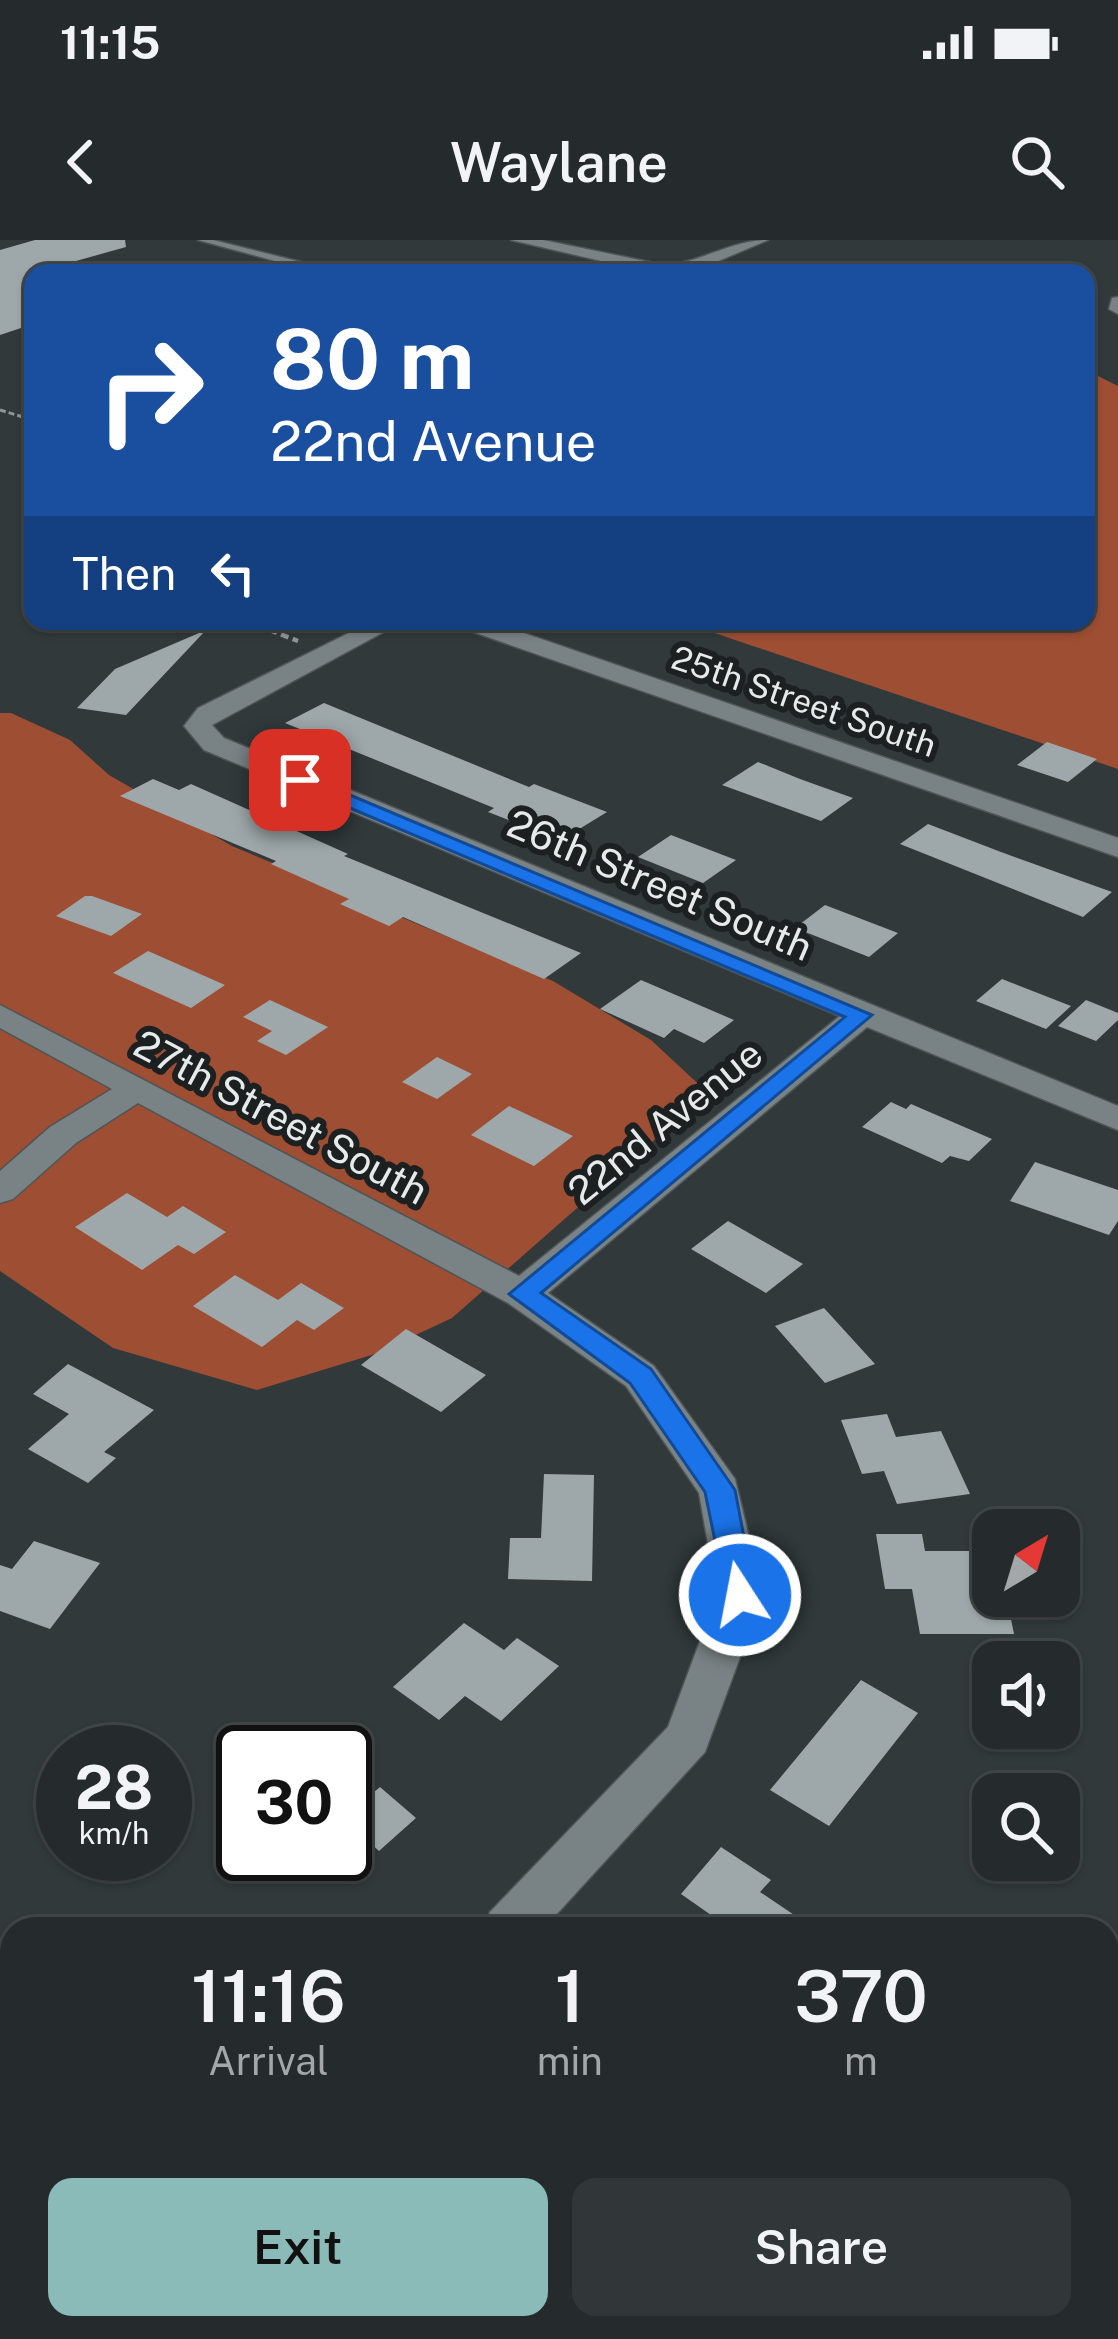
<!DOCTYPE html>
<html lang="en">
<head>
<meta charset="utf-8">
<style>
  :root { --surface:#252b2c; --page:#313738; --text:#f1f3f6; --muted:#a3a7a9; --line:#424748; --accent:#8bbbb9 }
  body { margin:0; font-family:"Public Sans",sans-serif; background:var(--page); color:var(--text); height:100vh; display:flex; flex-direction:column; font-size:45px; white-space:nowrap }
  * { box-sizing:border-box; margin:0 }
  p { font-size:39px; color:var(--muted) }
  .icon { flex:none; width:66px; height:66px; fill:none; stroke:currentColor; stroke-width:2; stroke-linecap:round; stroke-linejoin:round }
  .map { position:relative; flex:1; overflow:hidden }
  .drawer { position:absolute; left:0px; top:1677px; width:1119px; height:423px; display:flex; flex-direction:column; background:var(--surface); border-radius:36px 36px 0 0; box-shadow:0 3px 9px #0004,0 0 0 3px var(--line) }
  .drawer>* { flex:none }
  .banner { position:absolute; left:24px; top:24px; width:1071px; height:366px; border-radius:24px; box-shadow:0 3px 9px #0004,0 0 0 3px var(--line); background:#1a4fa0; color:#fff; overflow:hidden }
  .needle { width:78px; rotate:38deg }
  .buttons { position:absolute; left:972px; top:1269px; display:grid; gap:24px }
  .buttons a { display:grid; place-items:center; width:108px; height:108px; border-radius:24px; background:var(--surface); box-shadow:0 3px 9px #0004,0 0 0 3px var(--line); font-size:60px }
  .speed { position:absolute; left:36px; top:1485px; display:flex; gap:24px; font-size:60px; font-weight:700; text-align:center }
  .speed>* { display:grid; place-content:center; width:156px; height:156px; border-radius:50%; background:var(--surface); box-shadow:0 3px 9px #0004,0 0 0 3px var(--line); line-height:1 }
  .speed small { font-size:30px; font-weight:400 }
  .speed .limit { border:6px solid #111; border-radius:18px; background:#fff; color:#111 }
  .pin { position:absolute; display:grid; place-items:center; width:102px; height:102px; color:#fff; margin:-51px; border-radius:24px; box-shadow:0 6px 18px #0006 }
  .me { position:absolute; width:132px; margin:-66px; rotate:349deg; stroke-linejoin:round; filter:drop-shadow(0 0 9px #0008) }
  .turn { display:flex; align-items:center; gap:42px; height:252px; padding:0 48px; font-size:54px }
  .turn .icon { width:156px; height:156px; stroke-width:2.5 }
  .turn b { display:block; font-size:84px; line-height:102px }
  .then { display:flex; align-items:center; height:114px; padding:0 48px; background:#0003; gap:24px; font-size:45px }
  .eta { display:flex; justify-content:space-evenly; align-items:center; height:204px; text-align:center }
  .eta b { font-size:72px; font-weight:600; line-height:84px }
  .cta { display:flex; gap:24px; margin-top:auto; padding:24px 48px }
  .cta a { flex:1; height:138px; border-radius:24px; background:var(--accent); color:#111; font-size:48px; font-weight:600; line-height:138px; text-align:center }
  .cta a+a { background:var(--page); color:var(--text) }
  .status { display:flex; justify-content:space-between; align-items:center; height:84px; padding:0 60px; background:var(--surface); direction:ltr }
  .status svg { height:33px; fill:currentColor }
  header { display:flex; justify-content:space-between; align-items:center; height:156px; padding:0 48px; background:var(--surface); font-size:54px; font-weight:600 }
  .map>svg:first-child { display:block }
</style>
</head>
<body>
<div class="status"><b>11:15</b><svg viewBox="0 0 49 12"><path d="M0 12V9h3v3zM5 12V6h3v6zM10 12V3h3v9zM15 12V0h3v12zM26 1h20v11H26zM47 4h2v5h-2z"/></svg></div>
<header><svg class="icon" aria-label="back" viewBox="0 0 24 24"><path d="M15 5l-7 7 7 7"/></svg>Waylane<svg class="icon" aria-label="search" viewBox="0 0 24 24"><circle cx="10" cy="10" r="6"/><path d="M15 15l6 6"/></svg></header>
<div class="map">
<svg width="1118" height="2099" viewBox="0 0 1118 2099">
  <rect width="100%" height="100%" fill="#31393b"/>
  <!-- forest -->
  <path fill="#9d4e33" d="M764 21 830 22 887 33H672Z
    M1086 123 1098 136 1118 146V529L679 381H1086Z
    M0 473H11L70 500 109 535 232 606 553 741 651 800 708 853 452 1078 375 1114 257 1150 113 1108 0 1031Z"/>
  <!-- building -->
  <path fill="#9ea8aa" d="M35 0H125L126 7 33 33V84L0 95V10Z
    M206 390 126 475 77 468 115 429Z
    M324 463 529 547 534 544 607 572 576 591 537 578 524 586 488 572 494 568 285 483Z
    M1047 502 1097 519 1068 542 1017 525Z
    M758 522 800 539 853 558 821 581 722 545Z
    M153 539 179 550 191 544 348 614 344 616 581 713 544 739 403 677 389 686 340 664 349 659 271 624 276 621 120 556Z
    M928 584 1001 612 1112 652 1083 677 900 604Z
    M671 595 736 620 703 643 638 617Z
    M85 656H92L142 674 111 696 56 676Z
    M825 665 898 693 869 717 795 688Z
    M148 711 225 745 191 768 113 733Z
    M1002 739 1071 766 1046 789 976 761Z
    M641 740 734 780 704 803 674 789 664 798 600 769Z
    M270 760 328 787 286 815 257 801 272 791 243 777Z
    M1086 760 1118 773V780L1096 801 1058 786Z
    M437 817 472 834 437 859 402 842Z
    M891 862 906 869 911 864 992 899 969 921 950 916 942 923 862 887Z
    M509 866 573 896 534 926 471 895Z
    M1035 922 1118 950V981L1109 995 1010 961Z
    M127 953 167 977 183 966 226 992 194 1014 178 1005 142 1030 75 987Z
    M728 981 803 1024 766 1053 691 1009Z
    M235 1035 278 1060 301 1043 344 1068 314 1090 297 1080 262 1107 193 1066Z
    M824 1068 875 1124 825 1143 775 1086Z
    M406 1089 486 1135 441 1172 361 1125Z
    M68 1124 154 1170 104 1212 116 1218 88 1243 28 1209 69 1174 33 1154Z
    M887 1174 896 1197 941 1191 970 1254 897 1264 884 1231 862 1234 841 1180Z
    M544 1234 594 1235 592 1341 508 1339 510 1298H541Z
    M876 1294H922L925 1311H972L983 1364H1008L1014 1394H920L912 1349H885Z
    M34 1301 100 1323 50 1389 0 1371V1325L12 1329Z
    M464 1383 504 1410 517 1398 559 1426 501 1481 465 1456 439 1480 393 1447Z
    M861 1440 918 1473 829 1586 770 1550Z
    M380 1547 416 1578 379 1611 367 1600 345 1620V1550L361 1563Z
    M721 1607 771 1640 760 1652 815 1689H731L681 1654Z"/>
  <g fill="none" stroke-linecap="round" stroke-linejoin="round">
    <!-- lane casing -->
    <g stroke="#4e5556" stroke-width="3">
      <path id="lane" d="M198 0H213L309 24 310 33H300L301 28Z"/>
    </g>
    <!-- street casing -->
    <g stroke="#4e5556" stroke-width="3">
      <path id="street" d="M511 0H543L664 25C701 23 731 0 768 0L690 33H653Z
        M1118 57V74L1109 69 1112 58Z
        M373 381H404L212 485 224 498 1118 866V890L867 787 548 1053 654 1126 735 1239 763 1355 705 1512 543 1689H483L490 1672 668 1487 717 1355 699 1253 626 1146 508 1063 138 863 76 903 13 959 0 963V931L50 887 112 849 0 788V765L519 1036 840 776 204 510 184 486 198 468Z
        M453 381H489L1118 598V617L456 386Z
        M0 1955 12 1960V2025L0 2020Z
        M77 2088H145L150 2099H82Z"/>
    </g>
    <!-- path-far1 -->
    <path stroke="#8f9697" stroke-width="3" stroke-dasharray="6 3" stroke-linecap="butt" d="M0 170 33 180"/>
    <!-- path -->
    <path stroke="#8f9697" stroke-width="4.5" stroke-dasharray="8 4.5" stroke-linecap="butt" d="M246 381 298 401"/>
    <!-- lane -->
    <use href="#lane" fill="#798285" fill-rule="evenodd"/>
    <!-- street -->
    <use href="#street" fill="#798285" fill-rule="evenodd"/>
  </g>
  <!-- route -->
  <path fill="#1a73e8" stroke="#114b97" stroke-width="3" d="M300 534 872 775 541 1053 651 1129 735 1250 755 1355 751 1364 740 1368 728 1364 705 1252 630 1143 509 1054 845 777 293 544 290 540Z"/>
  <g text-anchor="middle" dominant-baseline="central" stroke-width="12" stroke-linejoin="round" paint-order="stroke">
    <!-- far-street labels -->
    <g font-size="33" fill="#e5eaeb" stroke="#1c2021">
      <text transform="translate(804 461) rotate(19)">25th Street South</text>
    </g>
    <!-- street labels -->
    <g font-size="39" fill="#e5eaeb" stroke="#1c2021">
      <text transform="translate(660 645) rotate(23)">26th Street South</text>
      <text transform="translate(281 877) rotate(28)">27th Street South</text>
      <text transform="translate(665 882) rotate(-39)">22nd Avenue</text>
    </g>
  </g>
</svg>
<div class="buttons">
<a><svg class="needle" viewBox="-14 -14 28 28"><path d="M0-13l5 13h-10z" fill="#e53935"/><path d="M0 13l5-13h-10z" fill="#a3a7a9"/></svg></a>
<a><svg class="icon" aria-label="sound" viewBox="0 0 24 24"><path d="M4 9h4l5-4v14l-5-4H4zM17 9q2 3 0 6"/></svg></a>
<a><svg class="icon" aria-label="search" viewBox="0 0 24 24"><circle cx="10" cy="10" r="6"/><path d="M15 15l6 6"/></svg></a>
</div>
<div class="speed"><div>28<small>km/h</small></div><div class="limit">30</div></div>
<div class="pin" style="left:300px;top:540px;background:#d93025"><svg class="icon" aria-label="arrive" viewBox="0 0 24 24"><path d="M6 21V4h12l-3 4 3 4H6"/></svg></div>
<svg class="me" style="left:740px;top:1355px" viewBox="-20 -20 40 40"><circle r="17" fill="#1a73e8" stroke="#fff" stroke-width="3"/><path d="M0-11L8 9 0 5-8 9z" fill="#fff"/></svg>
<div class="banner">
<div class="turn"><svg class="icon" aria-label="right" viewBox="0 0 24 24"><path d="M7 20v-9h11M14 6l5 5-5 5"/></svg><div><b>80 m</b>22nd Avenue</div></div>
<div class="then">Then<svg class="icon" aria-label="left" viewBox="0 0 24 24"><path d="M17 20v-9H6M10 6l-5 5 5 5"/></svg></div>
</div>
<section class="drawer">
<div class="eta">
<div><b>11:16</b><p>Arrival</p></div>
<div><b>1</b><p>min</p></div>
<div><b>370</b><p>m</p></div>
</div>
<div class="cta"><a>Exit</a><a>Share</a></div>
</section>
</div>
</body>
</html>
